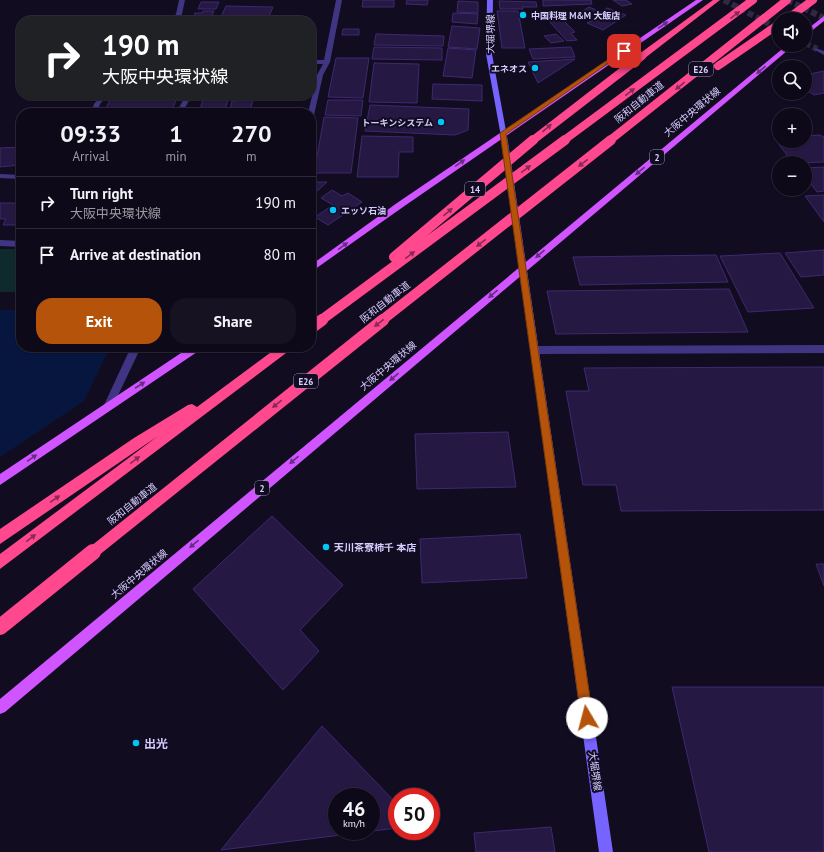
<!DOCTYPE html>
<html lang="en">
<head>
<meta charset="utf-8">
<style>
  :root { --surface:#0e0919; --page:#171222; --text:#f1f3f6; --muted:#9b9aa2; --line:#2e2a38; --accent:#b45309 }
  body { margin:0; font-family:"PT Sans","Noto Sans JP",sans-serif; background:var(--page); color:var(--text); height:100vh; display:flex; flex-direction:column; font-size:15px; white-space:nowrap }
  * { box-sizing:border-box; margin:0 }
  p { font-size:13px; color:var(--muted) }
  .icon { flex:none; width:22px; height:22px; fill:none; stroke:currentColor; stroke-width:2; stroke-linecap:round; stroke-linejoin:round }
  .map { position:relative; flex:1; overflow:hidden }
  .drawer { position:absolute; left:16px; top:108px; width:300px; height:244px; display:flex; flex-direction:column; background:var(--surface); border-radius:16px; box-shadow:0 1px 3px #0004,0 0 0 1px var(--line) }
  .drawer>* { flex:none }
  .hud { position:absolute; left:16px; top:16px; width:300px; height:84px; border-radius:16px; box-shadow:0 1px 3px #0004,0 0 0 1px var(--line); background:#202124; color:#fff; overflow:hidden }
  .controls { position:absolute; left:772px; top:12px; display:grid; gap:8px }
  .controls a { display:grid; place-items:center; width:40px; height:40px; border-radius:50%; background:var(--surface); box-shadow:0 1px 3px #0004,0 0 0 1px var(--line); font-size:20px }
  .speed { position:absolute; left:328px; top:788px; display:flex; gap:8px; font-size:20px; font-weight:700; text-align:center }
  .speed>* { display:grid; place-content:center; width:52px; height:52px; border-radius:50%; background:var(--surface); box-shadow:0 1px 3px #0004,0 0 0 1px var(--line); line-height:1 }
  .speed small { font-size:10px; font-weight:400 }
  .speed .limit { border:6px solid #d22; background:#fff; color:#111 }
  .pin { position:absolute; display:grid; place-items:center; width:34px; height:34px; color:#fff; margin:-17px; border-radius:8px; box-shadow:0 2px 6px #0006 }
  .me { position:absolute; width:44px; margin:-22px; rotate:352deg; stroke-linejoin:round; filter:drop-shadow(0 0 3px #0008) }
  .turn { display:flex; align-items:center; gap:14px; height:84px; padding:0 20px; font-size:18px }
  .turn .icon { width:52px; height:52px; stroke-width:2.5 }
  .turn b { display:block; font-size:28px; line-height:34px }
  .eta { display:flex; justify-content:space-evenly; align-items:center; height:68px; text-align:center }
  .eta b { font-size:24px; font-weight:800; line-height:28px }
  .action { display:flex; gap:8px; margin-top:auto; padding:8px 20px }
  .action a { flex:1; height:46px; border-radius:16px; background:var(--accent); color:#fff; font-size:16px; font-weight:800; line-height:46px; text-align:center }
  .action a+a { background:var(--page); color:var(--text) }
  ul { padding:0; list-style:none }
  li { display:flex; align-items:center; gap:12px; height:52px; padding:0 20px; border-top:1px solid var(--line) }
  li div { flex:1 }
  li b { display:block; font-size:15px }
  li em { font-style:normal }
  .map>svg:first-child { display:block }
</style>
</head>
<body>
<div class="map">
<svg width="824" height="852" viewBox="0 0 824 852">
  <rect width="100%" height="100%" fill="#120c21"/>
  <!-- green -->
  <path fill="#0f2a2c" d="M0 249H21V292H0Z"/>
  <!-- water -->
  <path fill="#07163f" d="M0 310H21V347H110L84 401 0 457Z"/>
  <!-- building -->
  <path fill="#251843" stroke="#3e2970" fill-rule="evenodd" d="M363 0H394V7H362Z
    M407 0H428L427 5 406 4Z
    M543 0H591L592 4 543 6Z
    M613 0H626L632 4 622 6Z
    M458 1 478 2V13L457 12Z
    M499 1 536 2 537 7H522L523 9H500Z
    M201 2H219L216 9H198Z
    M226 6 273 7 267 21H219Z
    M589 7 601 12 607 8 626 15 603 30 587 23 593 20 578 14Z
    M203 11H214L211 18H193L195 13H202Z
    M497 11H518L525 48H502Z
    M453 13 478 14 477 24 452 22Z
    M562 19 575 32 571 33 577 40 567 41 549 21Z
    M452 26 480 28 477 49 448 47Z
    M343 29H359V35H342Z
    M311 34H315L312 50H316L315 55H311Z
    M376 34 444 36 443 46 374 45Z
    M556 34 564 41 551 43 544 36Z
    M374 47 442 48V60L372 59Z
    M571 47 575 57 533 59 529 49Z
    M448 48 476 50 472 78 443 76Z
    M336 58H369L363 98 328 97Z
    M575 59 538 83 528 62Z
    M374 63 419 64 417 103 369 102Z
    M824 71V93L814 95 805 89V75Z
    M433 84 482 85V101L432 99Z
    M206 95H230L229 98H205Z
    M259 95H286L285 100 258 99Z
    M110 100H176L172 110H105Z
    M203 100H228L225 109H200Z
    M253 100 250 110H230L232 101Z
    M328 100H363L361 116 325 115Z
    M370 105 469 109 468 130 455 135 365 131Z
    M324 117 358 118 351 173H314Z
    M820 135 824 137V162L793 163 774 138 779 137V141H805V136Z
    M362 136 413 137V152H399L398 177H357Z
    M21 147 20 165 0 167V148Z
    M824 167V191L817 192 805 176V168Z
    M311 182H327L315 193H311Z
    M332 190 342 196 348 193 362 202 328 225 315 217 333 205 321 198Z
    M824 195V222L805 196Z
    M0 203H21V225H3L6 219H0Z
    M824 250V275L801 277 785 253Z
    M780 253 814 308 748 312 720 256Z
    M716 255 728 282 580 285 573 257Z
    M729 289 748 332 556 334 547 291Z
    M824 367V510L621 511 616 485H583L566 391H589L584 368Z
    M508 432 516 487 417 489 415 434Z
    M272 516 343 585 300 630 319 651 283 690 193 589Z
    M520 534 527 578 422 583 420 539Z
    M816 564H824V586Z
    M672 687H824V852H709Z
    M322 726 397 804V828L221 850ZM337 797H371V831H337Z
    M551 827 555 852H476L474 833Z"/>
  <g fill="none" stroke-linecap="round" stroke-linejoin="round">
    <!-- street-tunnel -->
    <path stroke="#302942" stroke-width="6" stroke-dasharray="6 3" stroke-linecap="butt" d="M724 0 779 29
      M787 0 824 18
      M805 43 817 49"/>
    <!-- street -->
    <path fill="#403582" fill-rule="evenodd" d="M179 0H185L182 14 176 21H170L176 14Z
      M336 0H342L330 62 323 75 314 115 311 117V113H308L317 75 323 64H311V60H324Z
      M815 48 824 51V55L815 50Z
      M102 95H108L100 104 97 113H91L94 104Z
      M186 95H192L182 113H176Z
      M0 174 21 175V179L0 178Z
      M0 240 21 241V247L0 246Z
      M824 345V353L535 354 530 350 535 346Z
      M131 347H141L112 408H106L104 405Z"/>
    <!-- secondary -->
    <path fill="#7764ff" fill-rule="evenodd" d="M487 0H493L492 54 508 142 613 852H599L502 142 486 54Z"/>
    <!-- primary -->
    <path fill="#d054ff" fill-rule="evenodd" d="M696 0H703L403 207 311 272V265L397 203Z
      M824 16V21L805 36V31Z
      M787 45H794L5 712 0 714V699Z
      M190 347H202L200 350 0 485V474Z"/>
    <!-- highway -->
    <path fill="#ff488e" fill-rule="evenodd" d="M713 0H720L645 58H639V54Z
      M278 347H291L290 350 0 569V554L158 436 0 544V529L134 438 188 405 192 404 197 407Z"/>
    <!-- highway-bridge-far3 -->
    <path stroke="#ff488e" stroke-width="8" d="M787 19 813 0
      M718 66 779 24
      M532 141 642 56
      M563 141 753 0
      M609 141 787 0"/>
    <!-- highway-bridge-far2 -->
    <path stroke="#ff488e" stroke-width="10" d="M394 257 533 140
      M320 321 565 140
      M381 321 611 140"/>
    <!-- highway-bridge-far1 -->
    <path stroke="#ff488e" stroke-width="12" d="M311 328 322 320
      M92 553 383 320"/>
    <!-- highway-bridge -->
    <path stroke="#ff488e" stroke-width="16" d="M0 627 93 552"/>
  </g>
  <!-- one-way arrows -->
  <defs><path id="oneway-solid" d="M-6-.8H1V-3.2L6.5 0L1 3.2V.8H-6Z"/></defs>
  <g fill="#882a58">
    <use href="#oneway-solid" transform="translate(735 15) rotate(-38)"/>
    <use href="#oneway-solid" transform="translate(680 86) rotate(141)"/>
    <use href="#oneway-solid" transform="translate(630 92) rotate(-37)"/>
    <use href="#oneway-solid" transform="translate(547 128) rotate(-40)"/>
    <use href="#oneway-solid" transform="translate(583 163) rotate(142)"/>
    <use href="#oneway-solid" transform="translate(526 169) rotate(-37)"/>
    <use href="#oneway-solid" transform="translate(448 212) rotate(-40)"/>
    <use href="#oneway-solid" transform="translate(481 243) rotate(142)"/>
    <use href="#oneway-solid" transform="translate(410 255) rotate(-37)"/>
    <use href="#oneway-solid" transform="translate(379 323) rotate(142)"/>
    <use href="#oneway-solid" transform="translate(277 404) rotate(141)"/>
    <use href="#oneway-solid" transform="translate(135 460) rotate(-37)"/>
    <use href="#oneway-solid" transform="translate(55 499) rotate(-35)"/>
    <use href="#oneway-solid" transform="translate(31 538) rotate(-37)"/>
  </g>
  <g fill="#672c85">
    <use href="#oneway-solid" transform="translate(663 25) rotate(-34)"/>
    <use href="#oneway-solid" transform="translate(761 70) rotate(140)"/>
    <use href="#oneway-solid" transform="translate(460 163) rotate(-35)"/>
    <use href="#oneway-solid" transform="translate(640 171) rotate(140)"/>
    <use href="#oneway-solid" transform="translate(343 246) rotate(-36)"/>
    <use href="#oneway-solid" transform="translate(540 254) rotate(140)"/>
    <use href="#oneway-solid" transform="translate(493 294) rotate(140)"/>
    <use href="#oneway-solid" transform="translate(394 377) rotate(140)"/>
    <use href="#oneway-solid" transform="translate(140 385) rotate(-33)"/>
    <use href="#oneway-solid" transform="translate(32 458) rotate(-35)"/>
    <use href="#oneway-solid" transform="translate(294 460) rotate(140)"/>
    <use href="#oneway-solid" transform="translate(194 544) rotate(140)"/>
  </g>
  <!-- route -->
  <path fill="#b45309" stroke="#753606" d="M622 50 626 51 506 134 593 718 591 723 587 724 583 723 581 718 500 133Z"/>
  <!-- markers -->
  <g fill="#00c7f8" stroke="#120c21" stroke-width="1.5">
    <circle cx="523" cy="15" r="4"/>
    <circle cx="535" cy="68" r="4"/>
    <circle cx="441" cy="122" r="4"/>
    <circle cx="333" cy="210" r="4"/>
    <circle cx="326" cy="547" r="4"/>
    <circle cx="136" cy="743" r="4"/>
  </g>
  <g text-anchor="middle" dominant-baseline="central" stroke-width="4" stroke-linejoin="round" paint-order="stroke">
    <!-- far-poi labels -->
    <g font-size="9" font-weight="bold" fill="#d7cdff" stroke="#120c21" text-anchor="start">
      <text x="531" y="15">中国料理 M&amp;M 大飯店</text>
      <text x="527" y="68" text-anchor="end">エネオス</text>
      <text x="433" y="122" text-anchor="end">トーキンシステム</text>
      <text x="341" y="210">エッソ石油</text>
    </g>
    <!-- shield labels -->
    <g fill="#120c21" stroke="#9c93bc" stroke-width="1">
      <rect x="689" y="62" width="24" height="14" rx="3"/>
      <rect x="650" y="150" width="14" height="14" rx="3"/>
      <rect x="465" y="182" width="20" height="14" rx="3"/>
      <rect x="294" y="374" width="24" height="14" rx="3"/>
      <rect x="255" y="481" width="14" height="14" rx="3"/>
    </g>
    <g font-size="9" font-weight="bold" fill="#d7cdff">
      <text x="701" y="69">E26</text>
      <text x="657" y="157">2</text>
      <text x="475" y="189">14</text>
      <text x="306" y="381">E26</text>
      <text x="262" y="488">2</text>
    </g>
    <!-- street labels -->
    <g font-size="10" fill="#d7cdff" stroke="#120c21">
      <text transform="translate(490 34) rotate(-90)">大堀堺線</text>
      <text transform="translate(639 102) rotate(-39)">阪和自動車道</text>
      <text transform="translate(692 112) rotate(-40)">大阪中央環状線</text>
      <text transform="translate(385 302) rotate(-38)">阪和自動車道</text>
      <text transform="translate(388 366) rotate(-40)">大阪中央環状線</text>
      <text transform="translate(132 504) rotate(-39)">阪和自動車道</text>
      <text transform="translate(139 574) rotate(-40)">大阪中央環状線</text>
      <text transform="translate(595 771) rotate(82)">大堀堺線</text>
    </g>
    <!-- poi labels -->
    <g font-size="10" font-weight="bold" fill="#d7cdff" stroke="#120c21" text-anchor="start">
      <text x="334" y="547">天川茶寮柿千 本店</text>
    </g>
    <!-- near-poi labels -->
    <g font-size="12" font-weight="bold" fill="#d7cdff" stroke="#120c21" text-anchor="start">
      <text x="144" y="743">出光</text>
    </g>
  </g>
</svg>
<div class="controls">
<a><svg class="icon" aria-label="sound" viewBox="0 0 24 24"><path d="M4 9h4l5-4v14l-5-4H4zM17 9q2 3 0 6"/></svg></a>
<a><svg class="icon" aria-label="search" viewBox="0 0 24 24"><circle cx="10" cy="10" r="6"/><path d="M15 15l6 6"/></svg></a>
<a>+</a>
<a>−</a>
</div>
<div class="speed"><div>46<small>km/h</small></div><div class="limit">50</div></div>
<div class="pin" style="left:624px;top:51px;background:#d93025"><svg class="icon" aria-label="arrive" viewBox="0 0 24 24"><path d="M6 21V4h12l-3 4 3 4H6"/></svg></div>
<svg class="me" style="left:587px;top:718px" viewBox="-20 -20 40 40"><circle r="19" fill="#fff"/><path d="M0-13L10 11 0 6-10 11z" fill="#b45309"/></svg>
<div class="hud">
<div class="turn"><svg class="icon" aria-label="right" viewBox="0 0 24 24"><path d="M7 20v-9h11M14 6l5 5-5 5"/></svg><div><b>190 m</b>大阪中央環状線</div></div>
</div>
<section class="drawer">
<div class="eta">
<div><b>09:33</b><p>Arrival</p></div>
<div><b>1</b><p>min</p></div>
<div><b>270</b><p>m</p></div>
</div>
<ul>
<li><svg class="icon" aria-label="right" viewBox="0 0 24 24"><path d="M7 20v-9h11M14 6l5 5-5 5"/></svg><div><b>Turn right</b><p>大阪中央環状線</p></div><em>190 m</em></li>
<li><svg class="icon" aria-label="arrive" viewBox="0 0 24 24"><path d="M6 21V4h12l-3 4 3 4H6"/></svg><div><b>Arrive at destination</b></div><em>80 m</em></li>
</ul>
<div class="action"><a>Exit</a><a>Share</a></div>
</section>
</div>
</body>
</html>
